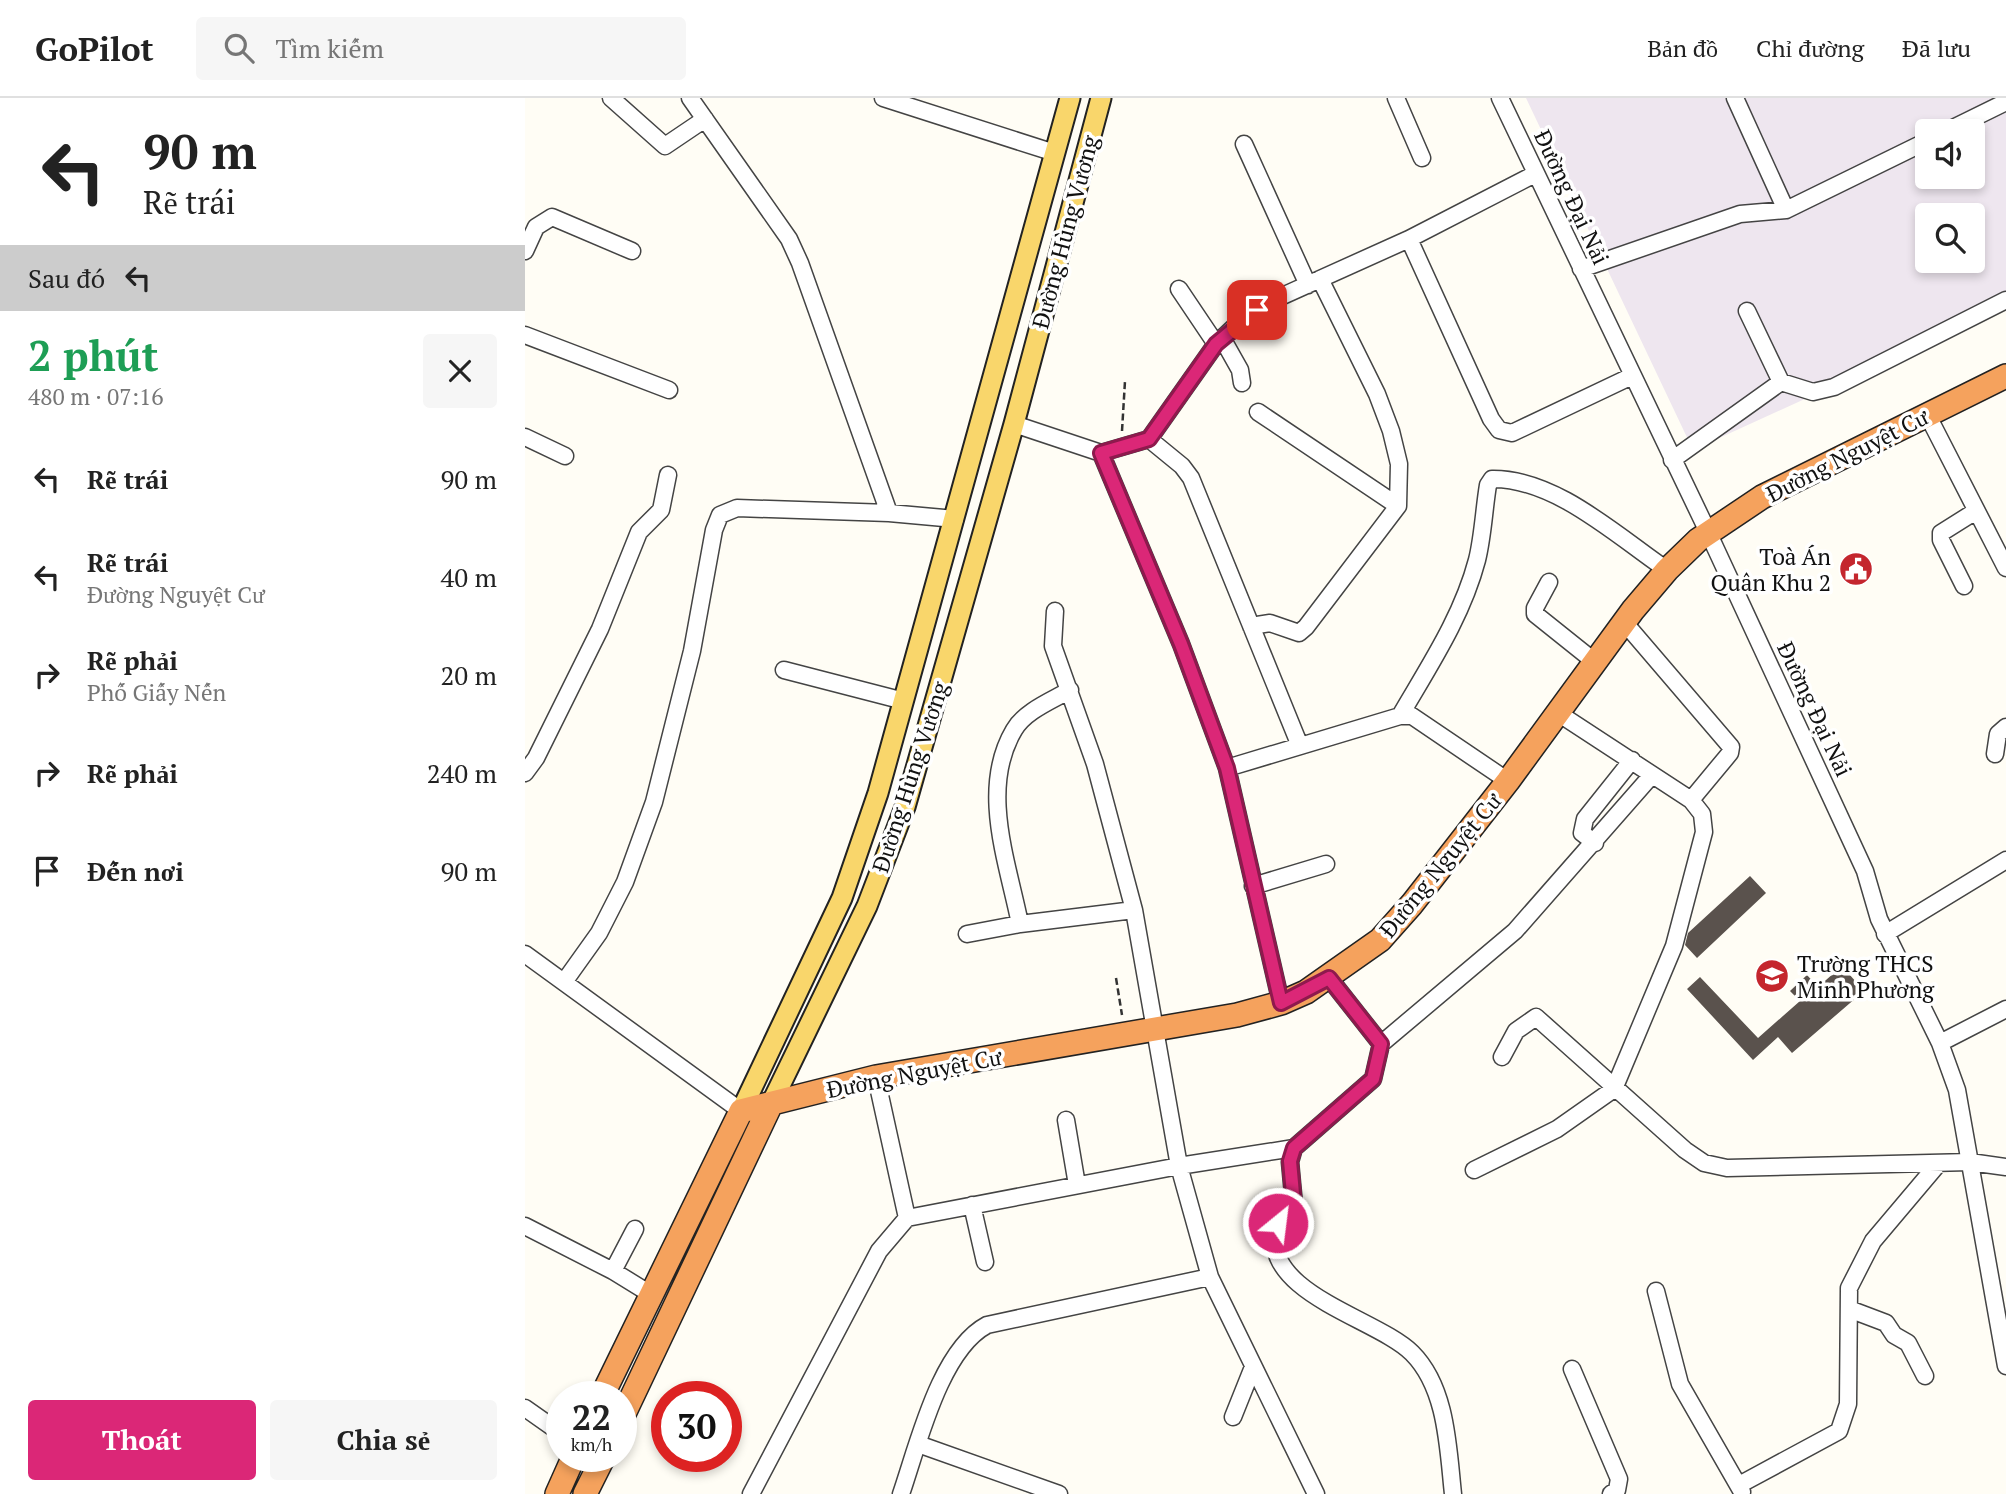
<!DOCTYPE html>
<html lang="vi">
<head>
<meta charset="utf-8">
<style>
  :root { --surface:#fff; --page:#f6f6f6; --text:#222; --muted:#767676; --line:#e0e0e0; --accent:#db2777 }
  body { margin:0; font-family:"PT Serif",serif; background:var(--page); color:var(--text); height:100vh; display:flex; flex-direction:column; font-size:26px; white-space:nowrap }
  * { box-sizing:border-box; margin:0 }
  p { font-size:23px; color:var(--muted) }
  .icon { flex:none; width:38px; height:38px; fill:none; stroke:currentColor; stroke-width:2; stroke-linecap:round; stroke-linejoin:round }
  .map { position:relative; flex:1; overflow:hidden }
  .sheet { display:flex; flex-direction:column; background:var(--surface); width:525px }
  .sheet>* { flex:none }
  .top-card { background:#fff; color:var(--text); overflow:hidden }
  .controls { position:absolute; left:1390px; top:21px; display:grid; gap:14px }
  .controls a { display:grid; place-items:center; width:70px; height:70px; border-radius:7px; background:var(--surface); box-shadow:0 4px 10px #0003; font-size:35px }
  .speed { position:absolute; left:21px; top:1283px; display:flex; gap:14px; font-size:35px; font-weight:700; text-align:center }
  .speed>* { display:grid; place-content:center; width:91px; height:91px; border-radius:50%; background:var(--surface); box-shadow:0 4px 10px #0003; line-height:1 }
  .speed small { font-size:18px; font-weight:400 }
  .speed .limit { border:10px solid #d22; background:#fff; color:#111 }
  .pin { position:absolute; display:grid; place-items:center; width:60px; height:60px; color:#fff; margin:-30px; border-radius:14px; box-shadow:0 4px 10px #0006 }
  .me { position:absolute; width:77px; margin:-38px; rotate:29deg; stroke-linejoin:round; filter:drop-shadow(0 0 5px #0008) }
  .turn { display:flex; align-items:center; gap:24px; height:147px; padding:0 28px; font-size:32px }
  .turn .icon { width:91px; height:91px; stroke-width:2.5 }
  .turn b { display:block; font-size:49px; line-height:60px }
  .then { display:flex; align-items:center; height:66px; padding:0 28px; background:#0003; gap:14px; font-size:26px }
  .round { display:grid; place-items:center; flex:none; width:74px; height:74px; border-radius:7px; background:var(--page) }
  .summary { display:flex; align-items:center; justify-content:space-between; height:119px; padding:0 28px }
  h1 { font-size:42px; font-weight:600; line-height:52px; color:#1e9e55 }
  .action { display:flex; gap:14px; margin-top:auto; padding:14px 28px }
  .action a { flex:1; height:80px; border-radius:7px; background:var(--accent); color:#fff; font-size:28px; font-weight:600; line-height:80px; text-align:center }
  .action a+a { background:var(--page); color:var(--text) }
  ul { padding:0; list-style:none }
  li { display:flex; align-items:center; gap:21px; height:98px; padding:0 28px }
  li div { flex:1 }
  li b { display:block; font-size:26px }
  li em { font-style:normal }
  header { display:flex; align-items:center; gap:42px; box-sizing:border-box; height:98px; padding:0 35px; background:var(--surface); border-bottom:2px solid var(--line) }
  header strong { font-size:33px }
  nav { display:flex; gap:38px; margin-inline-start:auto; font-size:24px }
  .search { width:490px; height:63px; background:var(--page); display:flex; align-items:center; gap:18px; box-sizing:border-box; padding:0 24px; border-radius:7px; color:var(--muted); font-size:26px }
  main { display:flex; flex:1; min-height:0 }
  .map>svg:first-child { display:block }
</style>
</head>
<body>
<header>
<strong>GoPilot</strong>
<div class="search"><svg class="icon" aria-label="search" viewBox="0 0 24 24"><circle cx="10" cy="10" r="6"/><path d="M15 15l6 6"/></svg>Tìm kiếm</div>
<nav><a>Bản đồ</a><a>Chỉ đường</a><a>Đã lưu</a></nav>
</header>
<main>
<section class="sheet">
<div class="top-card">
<div class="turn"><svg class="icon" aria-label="left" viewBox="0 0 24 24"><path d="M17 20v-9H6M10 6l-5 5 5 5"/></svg><div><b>90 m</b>Rẽ trái</div></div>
<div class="then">Sau đó<svg class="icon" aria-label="left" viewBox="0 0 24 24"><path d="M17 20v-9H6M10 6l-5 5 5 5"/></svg></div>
</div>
<div class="summary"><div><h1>2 phút</h1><p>480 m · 07:16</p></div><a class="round"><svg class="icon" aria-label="close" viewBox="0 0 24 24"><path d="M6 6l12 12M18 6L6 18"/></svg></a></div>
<ul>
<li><svg class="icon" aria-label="left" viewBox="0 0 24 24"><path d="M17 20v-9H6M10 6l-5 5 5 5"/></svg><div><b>Rẽ trái</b></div><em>90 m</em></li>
<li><svg class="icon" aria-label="left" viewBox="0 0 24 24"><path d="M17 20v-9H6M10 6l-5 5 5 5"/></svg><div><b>Rẽ trái</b><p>Đường Nguyệt Cư</p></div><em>40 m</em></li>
<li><svg class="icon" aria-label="right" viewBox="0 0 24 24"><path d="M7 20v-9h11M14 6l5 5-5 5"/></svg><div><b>Rẽ phải</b><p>Phố Giấy Nến</p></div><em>20 m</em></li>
<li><svg class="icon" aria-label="right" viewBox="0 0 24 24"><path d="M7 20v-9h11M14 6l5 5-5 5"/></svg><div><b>Rẽ phải</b></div><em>240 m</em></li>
<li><svg class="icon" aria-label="arrive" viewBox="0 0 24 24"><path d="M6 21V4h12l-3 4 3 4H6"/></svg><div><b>Đến nơi</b></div><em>90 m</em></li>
</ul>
<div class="action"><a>Thoát</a><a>Chia sẻ</a></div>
</section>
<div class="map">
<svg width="1481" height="1396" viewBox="0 0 1481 1396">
  <rect width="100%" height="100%" fill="#fffdf5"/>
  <!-- industrial -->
  <path fill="#eee6ef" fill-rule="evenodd" d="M1001 0H1481V209L1168 352ZM1402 33H1447V79H1402ZM1402 117H1447V163H1402Z"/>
  <!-- building -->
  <path fill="#5a524d" d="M1225 778 1241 795 1172 860 1160 847 1163 835Z
    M1317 868 1339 893 1267 955 1253 939 1228 962 1162 891 1175 879 1233 940 1275 903 1265 893 1282 877 1293 889Z"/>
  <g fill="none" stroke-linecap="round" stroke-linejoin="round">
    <!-- minor casing -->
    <g stroke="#444" stroke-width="19">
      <path id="minor" d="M86 0 140 48 180 21
        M165 0 264 141 275 165 364 415
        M358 0 530 55
        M871 0 897 60
        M975 0 1183 434 1340 773 1354 821 1415 945 1432 992 1481 1268
        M1210 0 1261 112
        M1422 33 1481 4
        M719 46 783 187
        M884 141 966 321 974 332 987 335 1107 278
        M0 153 11 129 27 119 107 153
        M1056 171 1215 116 1261 112 1402 43
        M654 191 691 246
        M1222 213 1256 284 1288 294 1309 289 1481 202
        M0 237 144 292
        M697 240 715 272 717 285
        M733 314 873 408
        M1402 316 1481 470
        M489 326 576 355 656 546 702 670 756 905
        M0 339 40 358
        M624 341 657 368 666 380 775 648
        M576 355 624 341 691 246 720 219 744 204 884 141 1010 76
        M1147 362 1256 284
        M1024 484 1010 510V516L1070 564
        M1439 488 1416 442V435L1451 413
        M530 513 528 548 570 666 609 812 654 1068 685 1179 791 1396
        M1099 524 1206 649 1205 655 1166 702
        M726 528 745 525 774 535 781 529 873 408 874 366 866 333 852 296 795 181
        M259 572 379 603
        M545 592C526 603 500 613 489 632 454 691 483 765 495 826L609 812
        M875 618C904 568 937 519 952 462 958 438 959 411 963 387L967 381C1030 380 1092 438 1142 472
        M1470 656 1473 636 1481 629
        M702 670 875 618H887L983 683
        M0 675 11 660 75 531 114 434 136 412 143 377
        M1070 745 1057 735 1060 721 1107 662
        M728 788 801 766
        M442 836 495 826
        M1360 836 1481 762
        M0 856 216 1013
        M39 884 74 835 100 784 129 704 167 553 189 432 195 417 212 410 364 415 430 421
        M1415 945 1481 911
        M856 946 990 833 1127 677
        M977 959 991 933 1011 919 1160 1052 1179 1065 1202 1070 1445 1064 1481 1069
        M351 979 382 1120
        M541 1022 552 1087
        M769 1050 765 1064 769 1107C763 1115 752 1123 750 1133 739 1196 853 1221 887 1255 922 1290 923 1350 928 1396
        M949 1072 1032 1031 1089 991 1149 848 1179 734 1177 716 1166 702 1033 615
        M447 1107 460 1164
        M0 1128 88 1173 127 1197
        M88 1173 110 1131
        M1131 1193 1155 1286 1217 1394
        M1324 1211 1361 1225 1369 1237 1383 1245 1400 1278
        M1047 1271 1094 1381 1092 1392 1086 1396
        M0 1310 37 1336
        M708 1319 728 1269
        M393 1346 534 1396
        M1214 1387 1314 1333 1323 1306 1324 1190 1348 1143 1413 1066
        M226 1396 354 1153 382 1120 654 1068 769 1050 848 981 856 946 804 880
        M376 1396C393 1347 415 1252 462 1227L685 1179"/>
    </g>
    <!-- major casing -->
    <g stroke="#222" stroke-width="23">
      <path id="major" d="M246 1006 342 808 380 709 489 326 576 0
        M216 1013 317 800 353 695 545 0"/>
    </g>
    <!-- highway casing -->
    <g stroke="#222" stroke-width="26">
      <path id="highway" d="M77 1298 216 1013 351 979 712 917 756 905 781 894 855 842 887 806 983 683 1108 512 1142 472 1173 442 1237 399 1481 278
        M96 1322 246 1006
        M32 1396 49 1358
        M60 1396 79 1358"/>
    </g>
    <!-- path -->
    <path stroke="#333" stroke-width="2.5" stroke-dasharray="7 3.5" stroke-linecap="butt" d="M597 333 600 283
      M591 880 597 917"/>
    <!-- minor -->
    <use href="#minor" stroke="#fff" stroke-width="16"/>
    <!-- major -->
    <use href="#major" stroke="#f9d66b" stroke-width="19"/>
    <!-- highway -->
    <use href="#highway" stroke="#f5a25d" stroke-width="23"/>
  </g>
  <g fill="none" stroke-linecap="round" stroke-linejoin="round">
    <!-- route casing -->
    <g stroke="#8e194d" stroke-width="18">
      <path id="route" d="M732 212 691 246 624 341 576 355 656 546 702 670 756 905 804 880 856 946 848 981 769 1050 765 1063 769 1107 753 1125"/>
    </g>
    <!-- route -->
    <use href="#route" stroke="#db2777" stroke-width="12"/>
  </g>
  <!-- icons -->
  <defs>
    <g id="civic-disc" transform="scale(1.75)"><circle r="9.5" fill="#c4262e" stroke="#fff"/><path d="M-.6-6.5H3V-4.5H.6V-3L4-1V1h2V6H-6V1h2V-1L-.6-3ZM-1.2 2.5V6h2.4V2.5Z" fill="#fff"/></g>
    <g id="school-disc" transform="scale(1.75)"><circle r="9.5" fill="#c4262e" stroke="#fff"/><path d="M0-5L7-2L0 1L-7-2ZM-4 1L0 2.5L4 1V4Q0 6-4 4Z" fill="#fff"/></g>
  </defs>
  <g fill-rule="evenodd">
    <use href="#civic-disc" x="1331" y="471"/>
    <use href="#school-disc" x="1247" y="878"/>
  </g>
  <g text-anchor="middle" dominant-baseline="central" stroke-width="7" stroke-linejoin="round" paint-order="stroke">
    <!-- street labels -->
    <g font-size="23" fill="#111" stroke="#fff">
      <text transform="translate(1047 99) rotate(65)">Đường Đại Nải</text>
      <text transform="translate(540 134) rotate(-75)">Đường Hùng Vương</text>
      <text transform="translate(1322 357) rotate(-27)">Đường Nguyệt Cư</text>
      <text transform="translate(1290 611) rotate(65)">Đường Đại Nải</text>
      <text transform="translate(385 679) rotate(-72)">Đường Hùng Vương</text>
      <text transform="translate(915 767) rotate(-51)">Đường Nguyệt Cư</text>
      <text transform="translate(389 975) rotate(-11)">Đường Nguyệt Cư</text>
    </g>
    <!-- poi labels -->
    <g font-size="23" fill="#111" stroke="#fff" text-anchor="end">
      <text x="1306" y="458">Toà Án<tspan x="1306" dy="26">Quân Khu 2</tspan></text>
      <text x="1272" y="865" text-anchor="start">Trường THCS<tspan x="1272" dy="26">Minh Phương</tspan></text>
    </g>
  </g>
</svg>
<div class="controls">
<a><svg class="icon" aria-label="sound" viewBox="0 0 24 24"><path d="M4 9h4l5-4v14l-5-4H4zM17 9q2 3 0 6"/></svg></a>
<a><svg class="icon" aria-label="search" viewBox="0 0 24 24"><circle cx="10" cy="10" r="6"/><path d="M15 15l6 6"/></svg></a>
</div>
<div class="speed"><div>22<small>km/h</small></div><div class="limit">30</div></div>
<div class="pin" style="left:732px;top:212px;background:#d93025"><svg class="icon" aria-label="arrive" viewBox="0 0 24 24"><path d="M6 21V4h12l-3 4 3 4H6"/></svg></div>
<svg class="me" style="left:753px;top:1125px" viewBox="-20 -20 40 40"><circle r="17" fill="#db2777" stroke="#fff" stroke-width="3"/><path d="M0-11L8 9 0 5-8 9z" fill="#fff"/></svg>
</div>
</main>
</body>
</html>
